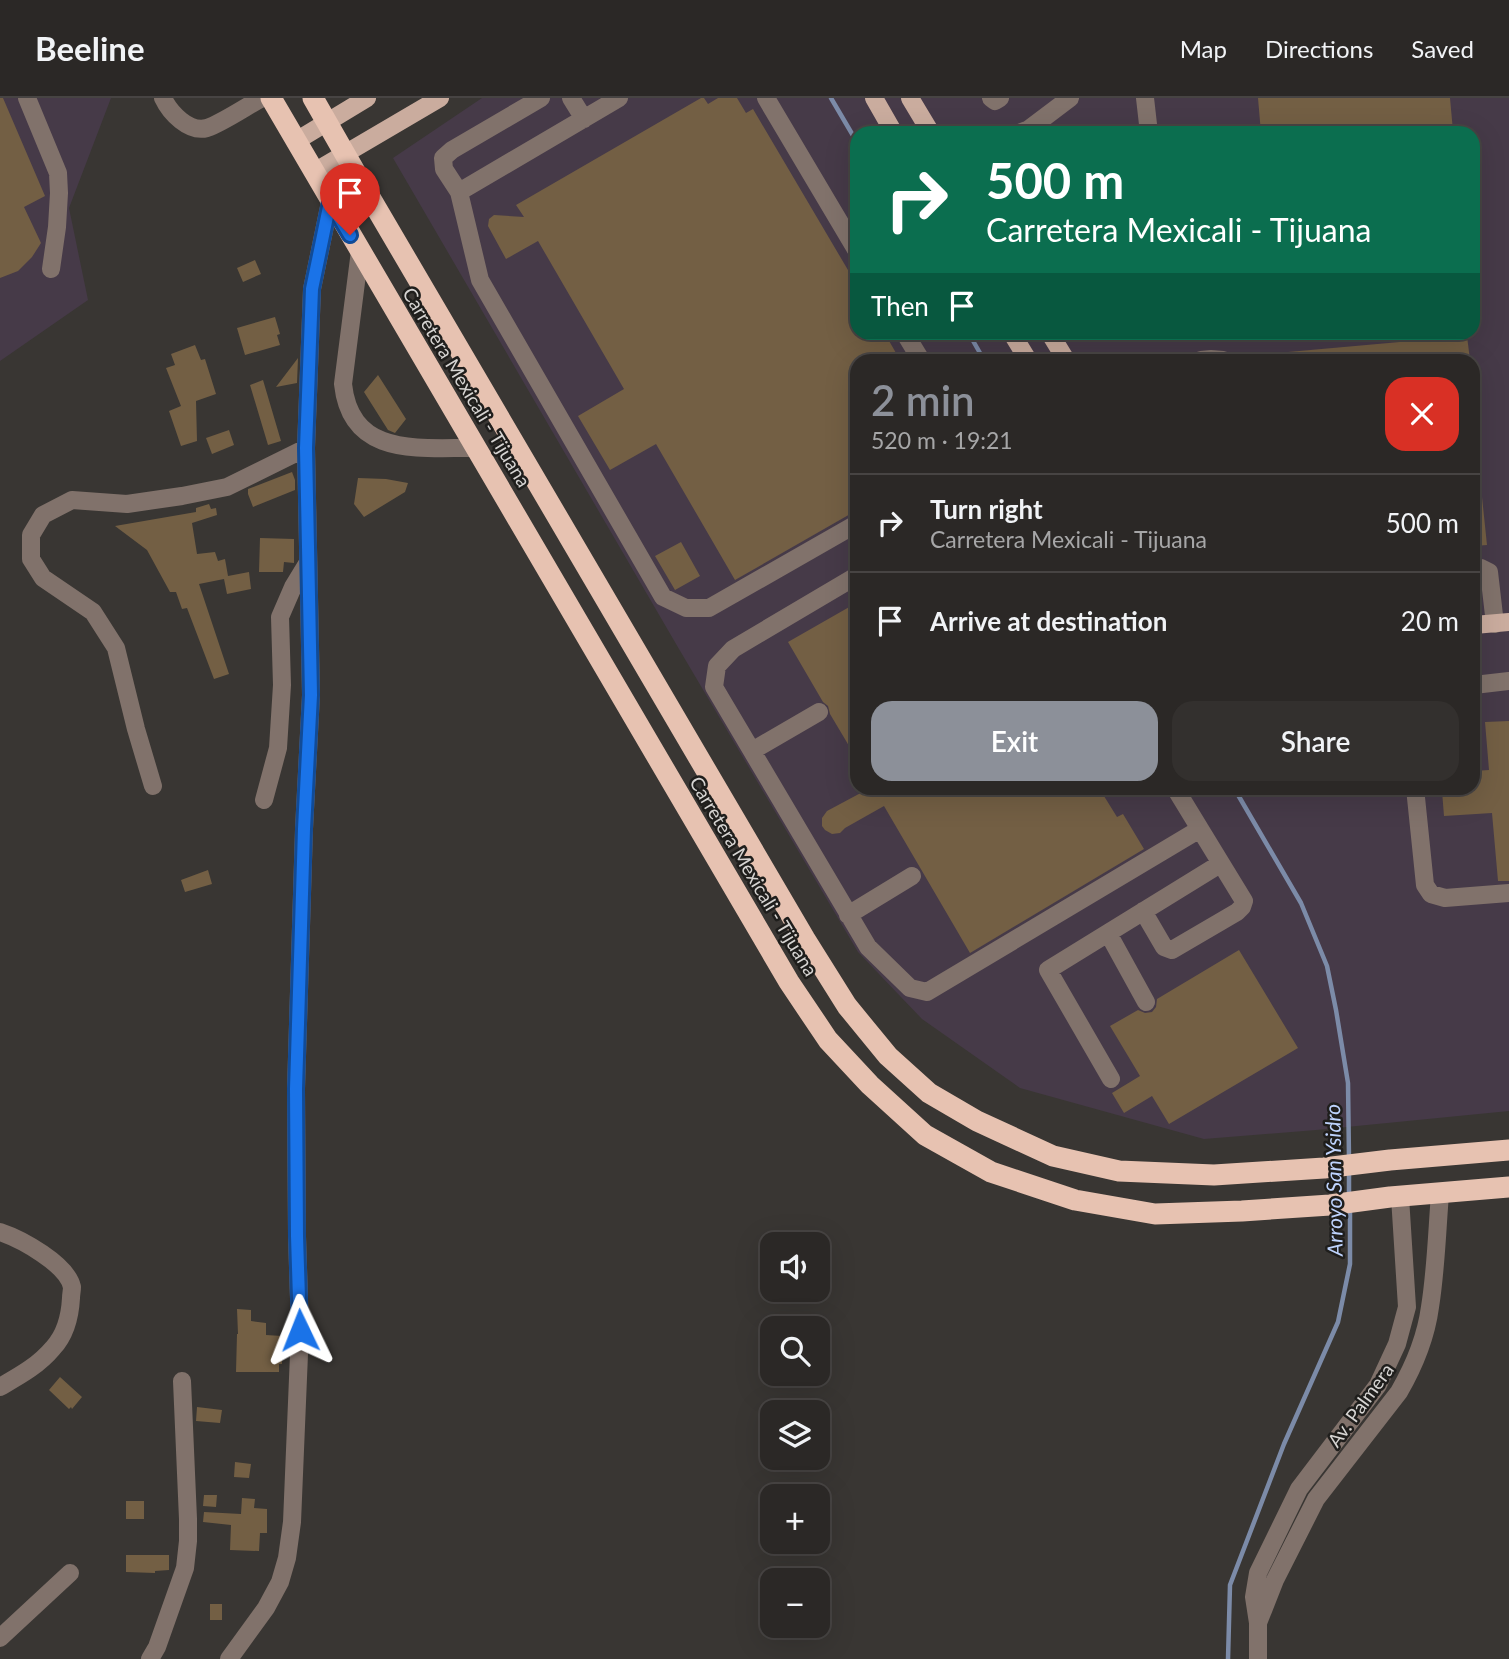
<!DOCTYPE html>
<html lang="en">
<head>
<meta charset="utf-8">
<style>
  :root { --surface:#2b2826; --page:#33302e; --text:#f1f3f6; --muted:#a6a6a7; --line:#474443; --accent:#8c9099 }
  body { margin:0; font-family:Lato,sans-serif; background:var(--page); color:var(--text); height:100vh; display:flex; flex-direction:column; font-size:26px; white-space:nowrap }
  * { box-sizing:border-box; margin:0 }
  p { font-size:23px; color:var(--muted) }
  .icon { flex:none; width:38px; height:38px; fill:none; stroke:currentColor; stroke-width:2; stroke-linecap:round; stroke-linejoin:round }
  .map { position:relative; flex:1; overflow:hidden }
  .details { position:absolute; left:850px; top:256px; width:630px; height:441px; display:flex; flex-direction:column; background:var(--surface); border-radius:21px; box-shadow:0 7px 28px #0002,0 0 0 2px var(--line) }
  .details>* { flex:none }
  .top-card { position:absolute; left:850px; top:28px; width:630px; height:214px; border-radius:21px; box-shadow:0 7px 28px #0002,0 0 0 2px var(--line); background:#0b6e4f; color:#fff; overflow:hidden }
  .buttons { position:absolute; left:760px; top:1134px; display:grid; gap:14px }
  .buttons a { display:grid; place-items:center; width:70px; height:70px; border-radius:14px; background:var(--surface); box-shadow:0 7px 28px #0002,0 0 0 2px var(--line); font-size:35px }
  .pin { position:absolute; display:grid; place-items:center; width:60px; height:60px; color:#fff; margin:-72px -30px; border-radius:50% 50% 50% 0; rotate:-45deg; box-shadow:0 0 7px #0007 }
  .pin .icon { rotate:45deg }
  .me { position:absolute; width:77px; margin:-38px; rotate:358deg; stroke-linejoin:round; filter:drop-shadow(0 0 5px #0008) }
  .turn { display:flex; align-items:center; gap:24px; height:147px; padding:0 21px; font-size:32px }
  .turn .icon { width:91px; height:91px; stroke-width:2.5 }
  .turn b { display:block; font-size:49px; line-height:60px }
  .then { display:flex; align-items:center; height:66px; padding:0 21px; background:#0003; gap:14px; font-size:26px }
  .round { display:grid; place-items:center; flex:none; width:74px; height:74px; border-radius:21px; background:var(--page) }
  .overview { display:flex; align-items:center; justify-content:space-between; height:119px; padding:0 21px }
  h1 { font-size:42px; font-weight:600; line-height:52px; color:var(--accent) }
  .cta { display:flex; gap:14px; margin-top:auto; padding:14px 21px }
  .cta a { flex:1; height:80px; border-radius:21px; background:var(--accent); color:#fff; font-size:28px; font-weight:600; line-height:80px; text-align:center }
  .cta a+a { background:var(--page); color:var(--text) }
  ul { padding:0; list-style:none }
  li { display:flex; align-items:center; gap:21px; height:98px; padding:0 21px; border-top:2px solid var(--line) }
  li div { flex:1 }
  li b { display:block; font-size:26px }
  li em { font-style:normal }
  header { display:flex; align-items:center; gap:42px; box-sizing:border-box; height:98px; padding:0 35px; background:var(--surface); border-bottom:2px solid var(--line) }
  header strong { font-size:33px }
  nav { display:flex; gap:38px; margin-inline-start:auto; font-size:24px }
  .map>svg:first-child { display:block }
</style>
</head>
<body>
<header>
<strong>Beeline</strong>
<nav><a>Map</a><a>Directions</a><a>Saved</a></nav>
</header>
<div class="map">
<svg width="1509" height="1561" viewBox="0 0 1509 1561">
  <rect width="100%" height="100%" fill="#393633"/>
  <!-- industrial -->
  <path fill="#463a48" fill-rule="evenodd" d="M0 0H111L69 110 88 202 0 263Z
    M482 0H1509V1013L1316 1032 1204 1041 1020 990 922 921 858 854 679 551 393 60ZM858 35H1474V234H858ZM858 262H1474V690H858Z"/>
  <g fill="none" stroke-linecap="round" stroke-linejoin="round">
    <!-- stream -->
    <path stroke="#7c8ba8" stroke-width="4.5" d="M831 0 858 46
      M968 234 984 262
      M1234 690 1301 805 1327 868 1336 912 1348 985 1349 1061
      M1349 1074V1100
      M1228 1561 1230 1487 1284 1346 1338 1224 1350 1166V1112"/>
  </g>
  <!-- building -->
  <path fill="#735f44" d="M0 0H3L45 98 24 109 41 145 32 159 18 173 0 180Z
    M701 0H704L708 6 718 0H737L746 15 753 11 858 189V234H884L900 262H858V414L852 415 735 482 656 346 610 372 578 318 624 291 538 143 506 161 488 128 489 121 494 117 524 119 516 107Z
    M1258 0H1450L1453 33 1434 35H1261Z
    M255 162 261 176 243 184 237 170Z
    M275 219 280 236 277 237 280 247 245 257 237 230Z
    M1467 238 1470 262H1288V254Z
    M195 247 201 262 205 261 216 296 196 303 197 343 181 348 169 313 181 308 166 270 175 267 171 256Z
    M298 260 297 285 276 289Z
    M378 277 406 321 395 335 388 332 364 294Z
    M263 282 281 343 268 347 250 287Z
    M229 332 234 347 212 356 206 340Z
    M292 374 295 382V392L253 409 248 396V391Z
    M358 380 386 381 408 385 405 394 364 419 354 406Z
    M1482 399 1487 447 1474 448V400Z
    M209 406 211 411 216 410 217 417 192 425 197 456 215 454 218 463 225 461 228 478 249 474 251 491 227 496 224 481 199 486 229 576 214 581 187 510 182 511 176 494H170L147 452 115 428 196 414V410Z
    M260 440 294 441V465L284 464 283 474H259Z
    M681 444 700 478 675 492 655 458Z
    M858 504V663L830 616 828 608 823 604 788 544Z
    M1509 623V783H1498L1492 715 1444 718 1442 693 1474 690V673L1489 672 1485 624Z
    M870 690H1099L1117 719 1123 716 1144 751 970 855 884 708 845 730 840 735 832 736 825 732 822 728V720L827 713Z
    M208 772 212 786 185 794 181 782Z
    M1239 852 1298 950 1169 1026 1152 998 1124 1015 1112 995 1140 978 1110 928 1138 912 1145 915 1152 914 1156 909 1157 901Z
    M237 1211 251 1212V1223L266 1225V1237L282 1238V1266H279V1274H236L237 1236H238Z
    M60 1279 82 1299 72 1311 71 1309 69 1311 49 1292Z
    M197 1309 222 1312 220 1325 196 1323Z
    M235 1364 251 1366 249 1380 234 1379Z
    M204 1397H217L216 1409 203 1408Z
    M242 1400 255 1401 254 1410 267 1411V1435H260L259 1453 230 1452 231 1427 203 1424 204 1414 241 1416Z
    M126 1403H144V1421H126Z
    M126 1457H169V1472L155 1473V1475L126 1474Z
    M210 1506H222V1522H210Z"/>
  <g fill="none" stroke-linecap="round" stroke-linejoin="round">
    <!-- minor -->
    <path stroke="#81726b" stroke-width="18" d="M27 0 58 75 59 95 57 129 51 171
      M163 0C170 15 189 35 207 30 222 25 247 8 262 0
      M541 0 452 52 443 60 444 71 459 94 480 182 663 499 686 510H709L858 425
      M571 0 584 21
      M766 0 858 155
      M991 0 995 3 1000 0
      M1145 0 1149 35
      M1019 35 1029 31 1070 0
      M459 94 619 0
      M360 153 343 286C351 361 421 349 477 350
      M904 234 921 262
      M1201 262 1211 261 1223 262
      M1474 470H1481L1489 474 1495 526
      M858 477 733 551 717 568 714 589 868 849 910 890 927 894 1200 731 1175 690
      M1474 587 1509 583
      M752 653 819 614
      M153 688 136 631 116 550 93 514 43 480 31 461V437L43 417 72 402 127 406 182 398 227 389 306 350
      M1415 690 1425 787 1431 796 1445 800 1509 795
      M264 702 278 650 282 587 280 519 293 489 307 466
      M1143 813 1164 849 1172 852 1237 814 1242 809 1244 803 1200 731
      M848 817 912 778
      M1108 835 1146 904
      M1111 981 1048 872 1220 766
      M0 1134C21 1141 67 1166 72 1189 72 1193 71 1196 71 1200 70 1219 66 1236 53 1250 38 1268 19 1278 0 1289
      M1258 1525 1275 1482 1316 1401 1399 1294C1414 1268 1426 1239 1430 1209 1436 1172 1437 1133 1440 1096
      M0 1540 70 1475
      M150 1561 157 1549 185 1470 188 1443V1421L182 1283
      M229 1561 266 1510 280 1484 287 1460 292 1424 300 1232 297 1138 296 991 304 731 311 597 306 350 312 191 330 104
      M1258 1561V1525L1254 1499 1258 1475 1299 1391 1378 1287 1397 1246 1407 1209 1400 1099"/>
    <!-- major -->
    <path stroke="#caac9e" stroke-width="18" d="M874 0 894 35
      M910 0 931 35
      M296 43 367 0
      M314 74 440 0
      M1011 234 1028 262
      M1049 234 1066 262
      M1474 527 1509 524"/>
    <!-- highway -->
    <path stroke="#e7c2b1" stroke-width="21" d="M271 0 789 884 828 942 870 987 925 1037 991 1074 1075 1102 1155 1116 1242 1113 1330 1107 1390 1099 1509 1089
      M313 0 361 84 805 841 847 908 888 958 929 995 977 1023 1053 1058 1119 1073 1214 1077 1324 1070 1390 1062 1509 1052"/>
  </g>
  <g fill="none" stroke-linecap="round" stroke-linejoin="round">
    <!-- route casing -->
    <g stroke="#114b97" stroke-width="18">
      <path id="route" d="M300 1232 297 1138 296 991 304 731 311 597 306 350 312 191 330 104 350 137"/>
    </g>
    <!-- route -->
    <use href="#route" stroke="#1a73e8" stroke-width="12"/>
  </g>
  <g text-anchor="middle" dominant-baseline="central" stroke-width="5" stroke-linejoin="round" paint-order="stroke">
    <!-- street labels -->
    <g font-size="19" fill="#d6d4d2" stroke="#1f1e1c">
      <text transform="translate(467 289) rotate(59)">Carretera Mexicali - Tijuana</text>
      <text transform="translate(754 778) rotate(59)">Carretera Mexicali - Tijuana</text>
      <text transform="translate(1360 1307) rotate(-54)">Av. Palmera</text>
    </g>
    <!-- water labels -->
    <g font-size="21" font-style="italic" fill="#bed3fd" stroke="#1f1e1c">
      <text transform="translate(1333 1082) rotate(-91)">Arroyo San Ysidro</text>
    </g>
  </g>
</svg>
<div class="buttons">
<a><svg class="icon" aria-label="sound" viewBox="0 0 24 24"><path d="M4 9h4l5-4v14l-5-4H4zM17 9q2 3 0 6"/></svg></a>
<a><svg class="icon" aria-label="search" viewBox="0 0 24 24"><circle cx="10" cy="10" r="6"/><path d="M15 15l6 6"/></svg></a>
<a><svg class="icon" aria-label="layers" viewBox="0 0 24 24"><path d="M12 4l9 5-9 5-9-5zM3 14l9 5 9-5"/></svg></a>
<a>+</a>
<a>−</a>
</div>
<div class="pin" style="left:350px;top:137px;background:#d93025"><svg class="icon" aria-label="arrive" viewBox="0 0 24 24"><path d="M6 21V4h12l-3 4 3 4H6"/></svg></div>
<svg class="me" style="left:300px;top:1232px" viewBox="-20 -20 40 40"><path d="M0-17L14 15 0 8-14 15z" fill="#1a73e8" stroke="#fff" stroke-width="4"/></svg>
<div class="top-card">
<div class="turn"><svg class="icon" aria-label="right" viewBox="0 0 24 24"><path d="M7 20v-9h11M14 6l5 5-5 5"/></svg><div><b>500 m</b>Carretera Mexicali - Tijuana</div></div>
<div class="then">Then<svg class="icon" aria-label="arrive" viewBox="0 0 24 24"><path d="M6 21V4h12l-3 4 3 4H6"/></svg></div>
</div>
<section class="details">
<div class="overview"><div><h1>2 min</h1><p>520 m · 19:21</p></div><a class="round" style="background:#d93025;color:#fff"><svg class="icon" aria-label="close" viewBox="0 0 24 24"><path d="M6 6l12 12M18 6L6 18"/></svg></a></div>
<ul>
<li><svg class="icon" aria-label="right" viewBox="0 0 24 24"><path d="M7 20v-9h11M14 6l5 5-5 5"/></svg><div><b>Turn right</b><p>Carretera Mexicali - Tijuana</p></div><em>500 m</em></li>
<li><svg class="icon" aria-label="arrive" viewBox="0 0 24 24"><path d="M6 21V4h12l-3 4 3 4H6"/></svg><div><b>Arrive at destination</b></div><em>20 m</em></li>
</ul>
<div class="cta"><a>Exit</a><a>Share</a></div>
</section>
</div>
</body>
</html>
